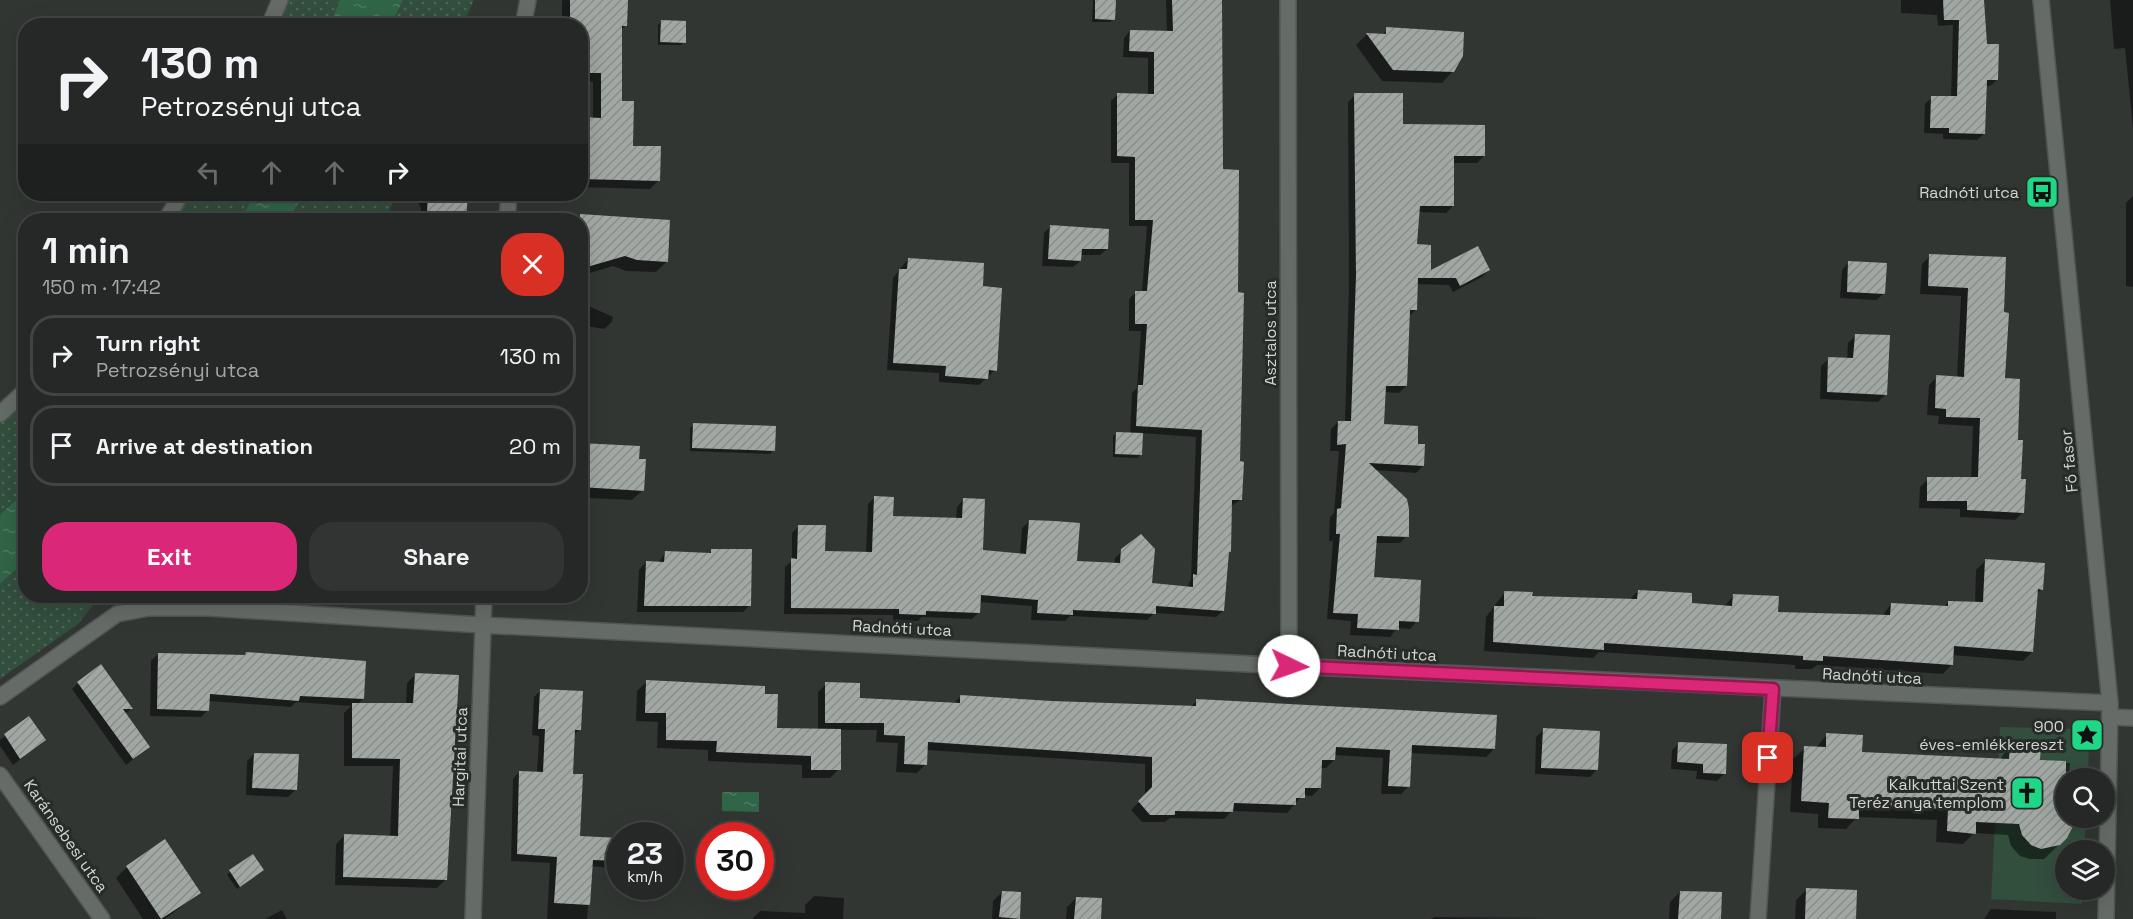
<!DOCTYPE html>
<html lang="en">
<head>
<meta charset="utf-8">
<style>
  :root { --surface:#252826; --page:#313432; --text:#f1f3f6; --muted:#a3a6a7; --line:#424443; --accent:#db2777 }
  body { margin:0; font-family:"Space Grotesk",sans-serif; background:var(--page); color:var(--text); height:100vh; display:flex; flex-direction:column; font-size:22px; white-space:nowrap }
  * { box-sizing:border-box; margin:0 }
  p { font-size:20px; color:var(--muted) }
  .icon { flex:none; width:33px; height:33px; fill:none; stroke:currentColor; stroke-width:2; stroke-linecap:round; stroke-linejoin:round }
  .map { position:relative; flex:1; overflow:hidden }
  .details { position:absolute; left:18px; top:213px; width:570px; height:390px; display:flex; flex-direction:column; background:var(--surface); border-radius:24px; box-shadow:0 6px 24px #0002,0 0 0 2px var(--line) }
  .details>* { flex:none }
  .guide { position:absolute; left:18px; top:18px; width:570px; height:183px; border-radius:24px; box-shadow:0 6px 24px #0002,0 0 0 2px var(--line); background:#252826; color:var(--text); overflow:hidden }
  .controls { position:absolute; left:2055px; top:768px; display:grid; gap:12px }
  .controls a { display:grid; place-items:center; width:60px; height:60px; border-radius:50%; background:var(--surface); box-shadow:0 6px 24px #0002,0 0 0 2px var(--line); font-size:30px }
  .speed { position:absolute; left:606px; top:822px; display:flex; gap:12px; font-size:30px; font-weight:700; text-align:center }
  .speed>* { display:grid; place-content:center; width:78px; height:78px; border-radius:50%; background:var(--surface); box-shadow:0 6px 24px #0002,0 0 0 2px var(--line); line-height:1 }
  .speed small { font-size:15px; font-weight:400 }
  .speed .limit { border:9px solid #d22; background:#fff; color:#111 }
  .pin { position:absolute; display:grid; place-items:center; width:51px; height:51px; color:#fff; margin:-26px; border-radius:12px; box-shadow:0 3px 9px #0006 }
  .me { position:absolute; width:66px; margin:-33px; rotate:93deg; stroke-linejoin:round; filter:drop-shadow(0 0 4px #0008) }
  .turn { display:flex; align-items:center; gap:21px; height:126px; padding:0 24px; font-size:27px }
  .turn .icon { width:78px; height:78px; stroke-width:2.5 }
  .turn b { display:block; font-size:42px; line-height:51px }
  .lanes { display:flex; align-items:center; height:57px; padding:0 24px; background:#0003; justify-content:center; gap:30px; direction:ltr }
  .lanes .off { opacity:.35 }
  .round { display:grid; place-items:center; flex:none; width:63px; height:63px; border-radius:24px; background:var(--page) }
  .head { display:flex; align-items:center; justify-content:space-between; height:102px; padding:0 24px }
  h1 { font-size:36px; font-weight:700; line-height:45px }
  .button { display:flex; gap:12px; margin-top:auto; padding:12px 24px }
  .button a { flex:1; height:69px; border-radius:24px; background:var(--accent); color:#fff; font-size:24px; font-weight:700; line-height:69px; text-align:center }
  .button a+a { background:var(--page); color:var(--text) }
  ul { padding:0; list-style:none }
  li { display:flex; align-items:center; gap:18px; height:81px; margin:0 12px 9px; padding:0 12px; border:3px solid var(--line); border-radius:24px }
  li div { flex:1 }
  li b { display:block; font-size:22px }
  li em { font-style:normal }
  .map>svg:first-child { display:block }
</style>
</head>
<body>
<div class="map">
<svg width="2133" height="919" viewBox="0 0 2133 919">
  <defs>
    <pattern id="park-dots" width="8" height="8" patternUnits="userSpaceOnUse" patternTransform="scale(1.5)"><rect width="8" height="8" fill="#324e3d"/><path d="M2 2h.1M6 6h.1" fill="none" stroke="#4f6758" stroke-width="1.8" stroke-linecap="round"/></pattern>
    <pattern id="water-ripples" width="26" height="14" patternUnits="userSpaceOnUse" patternTransform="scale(1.5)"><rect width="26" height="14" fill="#316548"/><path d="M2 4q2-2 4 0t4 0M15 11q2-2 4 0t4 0" fill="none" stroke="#4e7a62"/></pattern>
    <pattern id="building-hatch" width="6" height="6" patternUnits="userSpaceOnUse" patternTransform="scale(1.5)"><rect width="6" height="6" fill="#a1a7a3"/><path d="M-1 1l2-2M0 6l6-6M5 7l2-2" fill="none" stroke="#888d8a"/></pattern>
  </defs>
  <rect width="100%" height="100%" fill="#313633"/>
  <!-- green -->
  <path fill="#324e3d" d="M2000 727 2080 729 2089 743 2088 778H2066V818H2086L2084 850H2066V890H2082V904L1991 899Z"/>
  <!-- park -->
  <path fill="url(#park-dots)" d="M280 0H340L329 25 269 26Z
    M403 0H474L463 25 391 26Z
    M181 194H254L241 220H166Z
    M303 194H396L386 220H289Z
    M25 390V491L0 515V414Z
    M25 561 26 596H100L78 624 0 679V584Z"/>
  <!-- water -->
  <path fill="url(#water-ripples)" d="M340 0H403L391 25H329Z
    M254 194H303L289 220H241Z
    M25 491V561L0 584V515Z
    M722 792H759V812L722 811Z"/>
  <!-- shadow -->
  <path fill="#0007" d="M562 0H626V25L621 30 620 103 631 147 659 180 650 189 580 187V119H593V82L580 81V26H562Z
    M1093 0H1114V19L1110 22H1092Z
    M1166 0H1221L1222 170 1236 294 1241 500 1231 506 1223 611 1216 617 1155 613 1147 620 1070 616 1065 621 1031 620 1032 606 979 602V612L972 619 922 617 918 621 893 620V615L784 614 785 567 792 561V533L799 526 824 552 866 553 868 504 874 498 891 517 956 519 957 507 963 500 981 552 1020 555 1022 528 1029 522 1076 562 1114 564 1115 558 1122 551 1151 585 1187 588 1191 579 1196 437 1141 433 1140 455 1137 458 1113 457V436L1117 433 1130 434 1132 393 1137 388 1141 331H1129V299L1136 292H1142L1147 226H1129V163H1111V101L1117 95H1148V58L1123 57 1124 38 1130 31 1167 32Z
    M1901 0H1983L1985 45 1997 80 1990 86H1985L1984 134 1977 140 1943 139V134L1924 133 1925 104 1932 97 1951 98 1953 25 1938 26 1937 15 1901 13Z
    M2110 0H2133V129L2125 48 2114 49Z
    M661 22 684 42 681 45H658V25Z
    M1386 31 1453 71 1442 83 1382 81 1356 45 1366 35H1382Z
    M1355 95 1402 125 1484 156 1477 163H1453V206L1446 213 1418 212 1416 246 1429 273 1489 270 1482 277 1453 292 1449 285 1416 284V310L1408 317 1406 386 1399 393 1384 392 1382 425 1416 446 1423 466 1416 473 1375 470 1407 536 1400 543H1375L1373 579 1417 621 1410 629 1397 628 1390 637 1350 635 1351 621 1327 619 1333 541H1329L1330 517 1334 513 1339 451H1330L1331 429 1338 422H1345L1349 284 1348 102Z
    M415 194H466L465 220H420L421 209Z
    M2133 196V287L2126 286V203Z
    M562 215 669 221 667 261 656 272 626 271 613 266 580 276V220H556Z
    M1050 227 1107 249 1100 255H1080V261L1073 267 1042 266 1044 233Z
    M1930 256 2003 314 2004 380 2016 442 2023 512 2015 520 1960 517V509L1919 508 1920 487 1928 479H1971L1973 426 1938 424 1939 416 1927 415 1929 385 1937 377 1957 378 1961 296 1920 294 1922 264Z
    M908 259 981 288 995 370 979 385 939 382V373L887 370 893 278Z
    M1849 262 1884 293 1877 300 1840 298 1842 270Z
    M580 302 613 317 612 322 604 329 580 325Z
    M1855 336 1886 394 1878 402 1820 399 1821 366 1829 359 1847 360 1848 343Z
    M694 425 774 450 770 454 690 451V428Z
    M580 445 638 460 643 490 632 500 588 498 585 536 580 541Z
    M712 550 750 605 743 612H637L639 570 646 562 658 563 665 553 708 555Z
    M1985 561 2042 589 2036 594 2032 652 2023 661 1952 655V664L1943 674 1817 665 1812 669H1795V665L1599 652 1593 658 1484 651 1486 617 1505 592 1531 597 1629 600 1638 591 1690 605 1724 607 1734 595 1776 613 1882 616 1891 604 1944 607 1948 602 1975 604 1976 570Z
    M521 596H561L557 599Z
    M158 654 243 656 246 654 363 699 357 705 406 704 407 683 416 674 446 879 437 888 335 885 336 844 344 836 390 837 393 766H344V713L351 706 296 702 291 707 208 701V710L201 717 150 716 151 661Z
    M646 682 763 695 776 730H818V692L826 684 859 700 953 704 961 696 1051 703 1190 707 1197 701 1494 749 1486 757 1410 753 1409 786 1401 794H1381L1383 758 1334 755V760L1326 768H1321L1320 788 1312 796 1303 795 1287 813 1232 811 1224 819 1170 818 1165 822H1142L1131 810 1145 796V764L926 750 925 765 917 773 896 772 898 743 876 742 877 730H840L839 769 830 778H802V765L708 761V750L657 748 658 722 636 721 637 691Z
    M78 683 131 709 125 714 148 747 141 753 126 765 72 689Z
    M541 690 579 730 573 736 571 776 579 837 618 861 611 868 591 866 587 919H547L550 863 511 861 513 779 519 772 537 773 539 736 532 735 534 697Z
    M29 718 44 740 13 765 0 746V740Z
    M1543 730 1597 769 1590 777 1535 774 1536 737Z
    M1827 734 1861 753 1999 760 2011 745 2039 762 2070 763 2069 778H2066V818H2069L2070 828 2066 838 2044 859H2030L2020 856 2011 846 2008 835 1974 833 1963 844 1936 842 1937 820 1857 817 1846 829 1818 828V814L1790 812 1793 759 1805 748H1816Z
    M1679 743 1725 773 1717 781 1696 779 1697 771 1671 769 1672 750Z
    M254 754 296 789 288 797 246 795 247 761Z
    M127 867 199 893 165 919H143L116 878Z
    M230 872 259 873 237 889 227 875Z
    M1807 889 1855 919H1795L1796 900Z
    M1002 892 1020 894V919H992L993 901Z
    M1680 892 1720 919H1669L1670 902Z
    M814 896 844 898 843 919H752L760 911 805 913V905Z
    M1076 898 1100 919H1066L1067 907Z
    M1991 909 2056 912V919H1984Z
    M282 910 287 919H265Z
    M1434 917 1550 918 1431 919Z"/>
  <!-- building -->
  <path fill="url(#building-hatch)" d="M570 0H628L627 26H622V101H634L633 146H661L660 181 580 179V117L601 118V73H580V25H570Z
    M1095 0H1116L1115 20 1095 19Z
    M1172 0H1222L1223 169 1239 170 1238 292 1244 293 1240 461 1244 462 1242 500H1232L1231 552H1229L1224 611 1156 606V614L1073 610V615L1037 613 1038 600 981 595 980 613 926 611V615L899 614V609L791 608V558L797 559 798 525H826L825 551 872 552 874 496 894 497 893 516 962 518 963 498 985 499 983 550 1026 554 1029 520 1055 521 1080 523 1077 561 1120 563 1121 549 1141 534 1155 549 1152 583 1193 587V574L1197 575 1202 430 1136 426 1138 385H1143L1147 324H1135V291H1147L1153 220H1135V157L1117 156V93L1154 94V52L1129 51 1130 30 1173 31Z
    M1943 0H1984L1987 44H1999L1998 80H1987L1985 134 1949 133V128H1930L1931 96H1957L1959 20H1944Z
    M661 20 686 21V43L660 42Z
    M1386 27 1464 32 1463 56 1454 72 1393 70 1366 33 1386 34Z
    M1354 93H1403V124L1485 125V156H1454V206H1420L1417 244 1431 245V270L1478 246 1490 270 1460 286 1456 278H1418L1417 310H1410L1407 386H1386L1384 424 1418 426V444H1425L1424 466 1369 463 1407 499 1409 509V537L1377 536 1374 577 1421 580 1419 622 1399 621V630L1357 628 1358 614 1333 613 1340 534H1336L1337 509 1341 508 1346 444 1337 445 1338 421H1351L1356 276Z
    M428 194H468L466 220H430L427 212Z
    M580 214 670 220 668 262 637 260 625 256 580 269Z
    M1050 225 1109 229 1108 249H1082L1081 261 1048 259Z
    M1929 254 2006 257 2004 312 2009 313 2005 378 2020 379 2018 440H2023L2021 479H2026L2024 513 1967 510V501H1927V477H1978L1980 418 1946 417V409L1935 408 1936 375 1964 377 1968 288 1928 286Z
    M908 258 984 263 983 286 1002 288 997 371 989 370 988 379 945 376 946 366 893 363 899 269H907Z
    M1848 261 1887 263 1885 294 1847 292Z
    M1855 334 1890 335 1887 395 1827 392 1828 357 1853 358Z
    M693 423 776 426 775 451 692 448Z
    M1116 432 1143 433 1142 455 1115 454Z
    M580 443 640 446 639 459H646L644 491 580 487Z
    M711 549H752L751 606H644L646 561 664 562 665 551 711 553Z
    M1985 559 2045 563 2043 590 2038 589 2033 652 1954 646 1953 665 1823 656V661L1803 660V656L1604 643V650L1493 642 1494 606H1504V591L1533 592 1532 596 1637 599 1638 590 1692 593V603L1732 606 1733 594 1779 596 1778 612 1890 615 1891 603 1948 606V601L1983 602Z
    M246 652 366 661 364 699 300 696 299 701 210 694 209 711 157 709 158 653 245 655Z
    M101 664 133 709H123L150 747 133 759 77 682Z
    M415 673 459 675 447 880 343 877 344 834 398 836 400 759 352 758V703H413Z
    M646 680 765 686V694H778L777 728 841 729V770H811V756L716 752 717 741 666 740V713H645Z
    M825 682 860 683V698L960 703V695L1052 701 1196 706V699L1497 715 1495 749 1412 745 1410 787 1388 786 1390 750 1336 747 1335 760H1322L1321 788H1305V798H1296V805L1234 803 1233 812 1175 811V815H1150L1138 801 1152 787V757L928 742 927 765 904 764 905 736 884 735V723H825Z
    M540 689 583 691 581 730H575L573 774H583L580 836 620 838V861L593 860 590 905 554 903 557 857 517 854 519 771 543 772 545 729H538Z
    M29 716 46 740 20 759 4 734Z
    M1543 728 1600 731 1598 770 1541 768Z
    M1826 733 1863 735 1862 752 2009 759 2010 744 2041 745 2040 760 2066 761V818H2077L2067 838 2060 845 2041 849 2031 845 2022 835 2019 824 1976 822V834L1947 831 1948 809 1859 806V819L1828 818 1829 803 1801 801 1804 746 1826 747Z
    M1678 742 1727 744 1726 774 1703 773V764L1677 762Z
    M254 753 299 754 297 790 252 788Z
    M165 839 201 893 161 919 126 866Z
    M253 854 264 870 240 887 229 870Z
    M1806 888 1857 890 1856 919H1805Z
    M1002 891 1021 892 1020 919 999 917Z
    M1680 891 1722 892 1721 919H1678Z
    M1076 897 1102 898 1101 919H1074Z"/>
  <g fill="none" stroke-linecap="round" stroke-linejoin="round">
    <!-- minor casing -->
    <g stroke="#505552" stroke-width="18">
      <path id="minor" d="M1288 0 1289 666
        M269 26 280 0
        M523 26 528 0
        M166 220 181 194
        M507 220 509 194
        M0 414 26 390
        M0 697 117 614 149 608H208L482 625 1289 666 2110 703
        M2111 717 2133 718
        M0 775 102 919
        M473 919 484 596
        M1758 919 1773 689"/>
    </g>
    <!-- tertiary casing -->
    <g stroke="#505552" stroke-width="18">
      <path id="tertiary" d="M2041 0 2110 703 2106 919"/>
    </g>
    <!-- minor -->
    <use href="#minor" stroke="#656b67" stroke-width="15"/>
    <!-- tertiary -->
    <use href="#tertiary" stroke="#656b67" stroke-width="15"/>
  </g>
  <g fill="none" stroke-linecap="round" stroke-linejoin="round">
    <!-- route casing -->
    <g stroke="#8e194d" stroke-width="15">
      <path id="route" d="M1289 666 1773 689 1768 758"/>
    </g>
    <!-- route -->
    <use href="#route" stroke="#db2777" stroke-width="10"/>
  </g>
  <!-- icons -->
  <defs>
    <g id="bus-square" transform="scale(1.725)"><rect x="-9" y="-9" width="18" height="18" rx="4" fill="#1ed888" stroke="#272c29"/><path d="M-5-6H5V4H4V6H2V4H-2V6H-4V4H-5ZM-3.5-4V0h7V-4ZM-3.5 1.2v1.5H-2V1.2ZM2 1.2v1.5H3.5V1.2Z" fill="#111"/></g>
    <g id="sight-square" transform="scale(1.725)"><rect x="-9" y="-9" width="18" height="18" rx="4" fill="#1ed888" stroke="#272c29"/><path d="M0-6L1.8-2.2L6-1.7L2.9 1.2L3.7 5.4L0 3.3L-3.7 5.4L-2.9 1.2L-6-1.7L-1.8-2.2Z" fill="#111"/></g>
    <g id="church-square" transform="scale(1.725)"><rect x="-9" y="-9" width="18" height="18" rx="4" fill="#1ed888" stroke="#272c29"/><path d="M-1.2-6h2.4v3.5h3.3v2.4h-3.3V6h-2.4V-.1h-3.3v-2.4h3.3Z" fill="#111"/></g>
  </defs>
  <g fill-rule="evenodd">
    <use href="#bus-square" x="2042" y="192"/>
    <use href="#sight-square" x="2087" y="735"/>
    <use href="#church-square" x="2027" y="793"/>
  </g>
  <g text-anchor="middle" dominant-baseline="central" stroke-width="6" stroke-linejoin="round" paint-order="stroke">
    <!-- poi labels -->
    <g font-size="16" fill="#d1d5d2" stroke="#272c29" text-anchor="end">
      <text x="2019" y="192">Radnóti utca</text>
      <text x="2064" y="726">900<tspan x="2064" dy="18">éves-emlékkereszt</tspan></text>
      <text x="2004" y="784">Kalkuttai Szent<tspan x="2004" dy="18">Teréz anya templom</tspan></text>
    </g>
    <!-- street labels -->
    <g font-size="16" fill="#d1d5d2" stroke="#272c29">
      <text transform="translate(1270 333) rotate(-90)">Asztalos utca</text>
      <text transform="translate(2069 461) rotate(-96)">Fő fasor</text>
      <text transform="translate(902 628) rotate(3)">Radnóti utca</text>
      <text transform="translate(1387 653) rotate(3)">Radnóti utca</text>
      <text transform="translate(1872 676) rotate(3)">Radnóti utca</text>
      <text transform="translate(460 757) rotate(-88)">Hargitai utca</text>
      <text transform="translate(66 836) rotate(55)">Karánsebesi utca</text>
    </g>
  </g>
</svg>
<div class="controls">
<a><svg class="icon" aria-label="search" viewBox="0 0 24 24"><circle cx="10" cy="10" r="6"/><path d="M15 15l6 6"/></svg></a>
<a><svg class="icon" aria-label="layers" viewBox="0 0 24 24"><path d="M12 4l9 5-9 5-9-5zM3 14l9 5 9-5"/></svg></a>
</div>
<div class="speed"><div>23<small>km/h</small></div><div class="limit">30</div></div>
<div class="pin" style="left:1768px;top:758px;background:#d93025"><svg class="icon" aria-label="arrive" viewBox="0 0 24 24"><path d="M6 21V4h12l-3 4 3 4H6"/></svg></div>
<svg class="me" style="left:1289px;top:666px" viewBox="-20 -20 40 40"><circle r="19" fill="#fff"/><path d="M0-13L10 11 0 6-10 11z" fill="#db2777"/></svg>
<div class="guide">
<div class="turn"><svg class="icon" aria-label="right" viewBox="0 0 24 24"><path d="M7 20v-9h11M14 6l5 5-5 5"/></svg><div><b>130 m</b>Petrozsényi utca</div></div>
<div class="lanes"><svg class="icon off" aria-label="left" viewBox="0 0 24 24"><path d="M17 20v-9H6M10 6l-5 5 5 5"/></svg><svg class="icon off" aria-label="ahead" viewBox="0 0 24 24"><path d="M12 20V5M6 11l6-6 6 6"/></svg><svg class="icon off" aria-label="ahead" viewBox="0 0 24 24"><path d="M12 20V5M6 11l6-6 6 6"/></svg><svg class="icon" aria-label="right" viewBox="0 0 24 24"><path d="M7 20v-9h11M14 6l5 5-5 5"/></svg></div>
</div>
<section class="details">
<div class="head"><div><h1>1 min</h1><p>150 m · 17:42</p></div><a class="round" style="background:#d93025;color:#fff"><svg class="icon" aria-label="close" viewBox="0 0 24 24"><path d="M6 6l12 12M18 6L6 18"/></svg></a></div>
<ul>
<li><svg class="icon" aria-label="right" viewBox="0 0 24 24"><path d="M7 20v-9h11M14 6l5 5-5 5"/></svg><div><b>Turn right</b><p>Petrozsényi utca</p></div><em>130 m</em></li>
<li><svg class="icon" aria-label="arrive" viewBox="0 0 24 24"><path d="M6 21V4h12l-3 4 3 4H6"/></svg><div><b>Arrive at destination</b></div><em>20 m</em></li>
</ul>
<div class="button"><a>Exit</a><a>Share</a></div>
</section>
</div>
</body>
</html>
